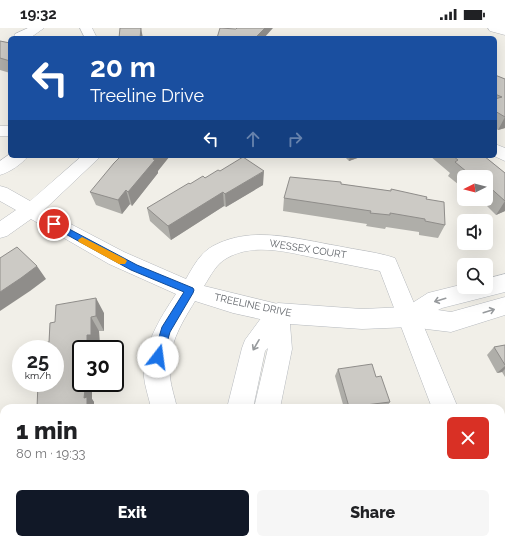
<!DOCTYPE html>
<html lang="en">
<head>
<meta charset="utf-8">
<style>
  :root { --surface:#fff; --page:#f6f6f6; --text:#202124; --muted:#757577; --accent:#111827 }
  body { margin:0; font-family:Raleway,sans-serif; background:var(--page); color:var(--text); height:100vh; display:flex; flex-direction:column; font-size:15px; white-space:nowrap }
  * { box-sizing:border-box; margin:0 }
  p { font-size:13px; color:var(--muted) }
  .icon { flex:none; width:22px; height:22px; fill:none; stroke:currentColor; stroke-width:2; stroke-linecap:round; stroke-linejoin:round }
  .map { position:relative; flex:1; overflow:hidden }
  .panel { position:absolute; left:0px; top:376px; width:505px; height:140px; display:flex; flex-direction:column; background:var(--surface); border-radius:12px 12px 0 0; box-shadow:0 4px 16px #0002 }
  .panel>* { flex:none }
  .banner { position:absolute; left:8px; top:8px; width:489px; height:122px; border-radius:6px; box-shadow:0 4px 16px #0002; background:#1a4fa0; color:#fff; overflow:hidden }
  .needle { width:26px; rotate:264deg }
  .controls { position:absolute; left:457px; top:142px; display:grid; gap:8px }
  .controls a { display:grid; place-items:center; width:36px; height:36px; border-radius:6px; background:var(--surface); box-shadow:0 4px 16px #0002; font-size:20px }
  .speed { position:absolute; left:12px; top:312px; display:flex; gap:8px; font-size:20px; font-weight:700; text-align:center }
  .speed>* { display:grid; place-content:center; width:52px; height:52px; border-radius:50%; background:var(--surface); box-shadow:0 4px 16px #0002; line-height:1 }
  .speed small { font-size:10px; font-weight:400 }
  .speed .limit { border:2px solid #111; border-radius:6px; background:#fff; color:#111 }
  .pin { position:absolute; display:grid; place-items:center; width:34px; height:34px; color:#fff; margin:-17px; border:2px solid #fff; border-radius:50%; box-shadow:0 1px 4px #0007 }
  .me { position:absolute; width:44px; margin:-22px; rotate:15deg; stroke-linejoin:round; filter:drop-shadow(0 0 3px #0008) }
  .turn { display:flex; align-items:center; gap:14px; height:84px; padding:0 16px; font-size:18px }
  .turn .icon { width:52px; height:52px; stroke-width:2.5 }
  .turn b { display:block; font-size:28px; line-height:34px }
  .lanes { display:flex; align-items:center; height:38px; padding:0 16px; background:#0003; justify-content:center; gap:20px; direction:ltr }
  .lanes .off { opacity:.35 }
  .round { display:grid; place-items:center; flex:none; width:42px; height:42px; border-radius:6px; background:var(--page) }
  .headline { display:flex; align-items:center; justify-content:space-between; height:68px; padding:0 16px }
  h1 { font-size:24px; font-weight:800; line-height:30px }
  .action { display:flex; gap:8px; margin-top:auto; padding:8px 16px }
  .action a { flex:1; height:46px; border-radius:6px; background:var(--accent); color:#fff; font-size:16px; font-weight:800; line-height:46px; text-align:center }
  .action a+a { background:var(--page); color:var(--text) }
  .status { display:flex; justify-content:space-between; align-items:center; height:28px; padding:0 20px; background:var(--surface); direction:ltr }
  .status svg { height:11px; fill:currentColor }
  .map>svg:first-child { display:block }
</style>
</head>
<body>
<div class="status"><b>19:32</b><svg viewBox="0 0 49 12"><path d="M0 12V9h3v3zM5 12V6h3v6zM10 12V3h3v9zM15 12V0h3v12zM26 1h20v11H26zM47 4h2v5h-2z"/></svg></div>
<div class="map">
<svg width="505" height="516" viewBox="0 0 505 516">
  <rect width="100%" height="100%" fill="#f1efe8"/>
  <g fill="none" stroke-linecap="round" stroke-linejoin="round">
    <!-- street casing -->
    <g stroke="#b5b8bc" stroke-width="1">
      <path id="street" d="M28 0H44L30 10 14 9 15 6Z
        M80 0H92L97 10H85Z
        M488 0H505V7L490 3Z
        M0 98H10V108H0Z
        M495 116 505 120V133L494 128H495Z
        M10 126V128H28C22 136 10 144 0 147V133Z
        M82 128H101L44 182 124 224 186 251C193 239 200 225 213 218 252 197 297 211 338 218 357 222 377 224 395 230L458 380H432L380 243C360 239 340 235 320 231 291 225 255 214 227 230 216 236 211 247 204 258L286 278 289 285 286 292 278 295 233 285 195 273C180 298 167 318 170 349 171 359 175 370 177 380H151C149 370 145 359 144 349 143 317 159 292 176 266L109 236 31 191 7 208 0 210V193L16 182 0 173V158L7 160 30 173Z
        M501 446 505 448V480L501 478Z"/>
    </g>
    <!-- secondary casing -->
    <g stroke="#b6babf" stroke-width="1">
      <path id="secondary" d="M505 246V264L442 280 438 282 451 284 505 269V287L451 304 410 299 362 301 290 296 292 321 280 380H254L268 320 265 323 253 380H227L242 320 245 312 270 278 278 275 362 281 406 279 428 265 464 256V259H486V251Z
        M167 512H199L197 516H165Z
        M208 512H240L238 516H206Z"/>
    </g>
    <!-- street -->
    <use href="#street" fill="#fff" fill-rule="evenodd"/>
    <!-- secondary -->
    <use href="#secondary" fill="#fff" fill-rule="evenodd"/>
  </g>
  <!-- wall -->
  <path fill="#afaea9" d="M0 13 10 15V45L0 42Z
    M495 47 505 51V100L498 102 495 100Z
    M344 128H363L349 133Z
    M430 128H484L505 145V183L496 187 480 171H486V149H464V161L448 148 450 145Z
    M158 143V145L132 178 130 176 122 186 96 177 90 164Z
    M220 143 263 157 226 179 224 178 171 212 150 193 147 180 205 150Z
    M341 156 391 163V161L426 171 445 197 438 210 419 207V204L386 199 385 201 366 198 367 196 283 183 284 170Z
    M104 285V303H99L100 321H81L92 371 94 374V378L37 380 49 314 50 295Z
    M505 317V349L502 344 497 345 487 327 494 319Z
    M338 341 376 349 390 374 386 380H344L335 348Z
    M440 512H445L448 516H432Z"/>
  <!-- shaded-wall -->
  <path fill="#8f8d8a" d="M140 0H141L143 10H140Z
    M265 0H273L264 10H255Z
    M505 89V100L498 102Z
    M155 128H170L158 143V145L132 178 128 164Z
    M350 128H363L349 133Z
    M264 143 263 157 226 179 225 166Z
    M126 162 130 176 122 186 118 172Z
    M223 164 224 178 171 212 168 198Z
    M505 173V183L496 187Z
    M37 238 46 251 30 263 0 283V264Z
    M96 270 104 285V303L96 288Z
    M91 289 99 303 100 321H87V307Z
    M505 338V341L502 344 497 345Z
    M82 355H92V371L94 374V378L95 380H87L84 370 82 362Z"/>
  <!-- building -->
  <path fill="#cccac5" stroke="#8f8d8a" d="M120 0H141L140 10H119Z
    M220 0 236 1 237 0H265L255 10H217Z
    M0 13 10 15V33L0 30Z
    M495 47 505 51V89L495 83V71L502 69 495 66Z
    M121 128H155L153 131 155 132 128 164 126 162 118 172 90 164 114 135Z
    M453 128H484L505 145V173L486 156V149H473L455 134 458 132Z
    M243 129 264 143 225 166 223 164 168 198 147 180 189 155 190 156 203 148 205 150 218 142 220 143Z
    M290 149 341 154V156L391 163V161L427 169 426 171 444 174 445 197 425 193V191L390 185V187L370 185 371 183 284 170Z
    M17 219 37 238 21 250 0 264V230Z
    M96 270V288L91 289V307H87V321H81V355H82V362H85L84 370 87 369V380H37L38 355H55V321H44V315L49 314 50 295 55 294 56 277Z
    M505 317V337L494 319Z
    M372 336 376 349 381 348 390 374 349 379 338 341Z
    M442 512H445L448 516H435Z"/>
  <!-- one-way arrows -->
  <defs><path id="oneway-shaft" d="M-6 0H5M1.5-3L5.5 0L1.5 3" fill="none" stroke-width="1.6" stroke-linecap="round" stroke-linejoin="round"/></defs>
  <g stroke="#979a9d">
    <use href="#oneway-shaft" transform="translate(440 272) rotate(163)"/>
    <use href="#oneway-shaft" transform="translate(489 283) rotate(-17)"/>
    <use href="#oneway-shaft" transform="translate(256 317) rotate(120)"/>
  </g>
  <!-- route -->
  <path fill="#1a73e8" stroke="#114b97" d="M54 193 137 237 193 260 194 262 193 265 170 304 162 332 158 333 154 332 153 329 162 299 184 264 131 242 51 198V194Z"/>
  <!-- slow -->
  <path fill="#f59e0b" d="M82 209 125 231 127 233 125 236H119L79 214 78 212Z"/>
  <g text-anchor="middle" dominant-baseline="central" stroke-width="3" stroke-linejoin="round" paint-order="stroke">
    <!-- street labels -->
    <g font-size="10" fill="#5f6368" stroke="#fff">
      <text transform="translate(308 221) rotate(9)">WESSEX COURT</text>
      <text transform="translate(253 277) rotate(12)">TREELINE DRIVE</text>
    </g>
  </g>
</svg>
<div class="controls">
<a><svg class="needle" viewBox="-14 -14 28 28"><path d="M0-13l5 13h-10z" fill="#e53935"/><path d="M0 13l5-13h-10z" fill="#757577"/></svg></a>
<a><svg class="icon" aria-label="sound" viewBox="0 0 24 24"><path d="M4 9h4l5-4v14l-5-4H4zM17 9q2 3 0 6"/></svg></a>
<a><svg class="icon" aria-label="search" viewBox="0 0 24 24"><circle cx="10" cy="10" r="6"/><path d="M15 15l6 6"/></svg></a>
</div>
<div class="speed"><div>25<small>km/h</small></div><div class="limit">30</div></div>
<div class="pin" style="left:54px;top:196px;background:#d93025"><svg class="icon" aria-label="arrive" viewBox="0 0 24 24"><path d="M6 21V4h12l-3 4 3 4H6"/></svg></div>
<svg class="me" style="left:158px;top:329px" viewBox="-20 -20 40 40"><circle r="19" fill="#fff"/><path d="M0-13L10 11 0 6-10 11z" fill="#1a73e8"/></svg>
<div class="banner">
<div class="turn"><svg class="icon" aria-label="left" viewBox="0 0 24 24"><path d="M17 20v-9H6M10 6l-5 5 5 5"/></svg><div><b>20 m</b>Treeline Drive</div></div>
<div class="lanes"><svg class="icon" aria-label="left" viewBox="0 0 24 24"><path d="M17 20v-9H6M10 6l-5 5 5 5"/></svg><svg class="icon off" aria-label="ahead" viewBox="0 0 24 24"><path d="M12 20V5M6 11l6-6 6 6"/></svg><svg class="icon off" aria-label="right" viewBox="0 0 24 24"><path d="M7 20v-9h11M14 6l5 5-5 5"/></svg></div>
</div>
<section class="panel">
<div class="headline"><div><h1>1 min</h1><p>80 m · 19:33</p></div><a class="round" style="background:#d93025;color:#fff"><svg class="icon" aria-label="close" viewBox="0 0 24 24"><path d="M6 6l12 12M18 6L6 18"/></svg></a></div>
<div class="action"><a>Exit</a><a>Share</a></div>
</section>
</div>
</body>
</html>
